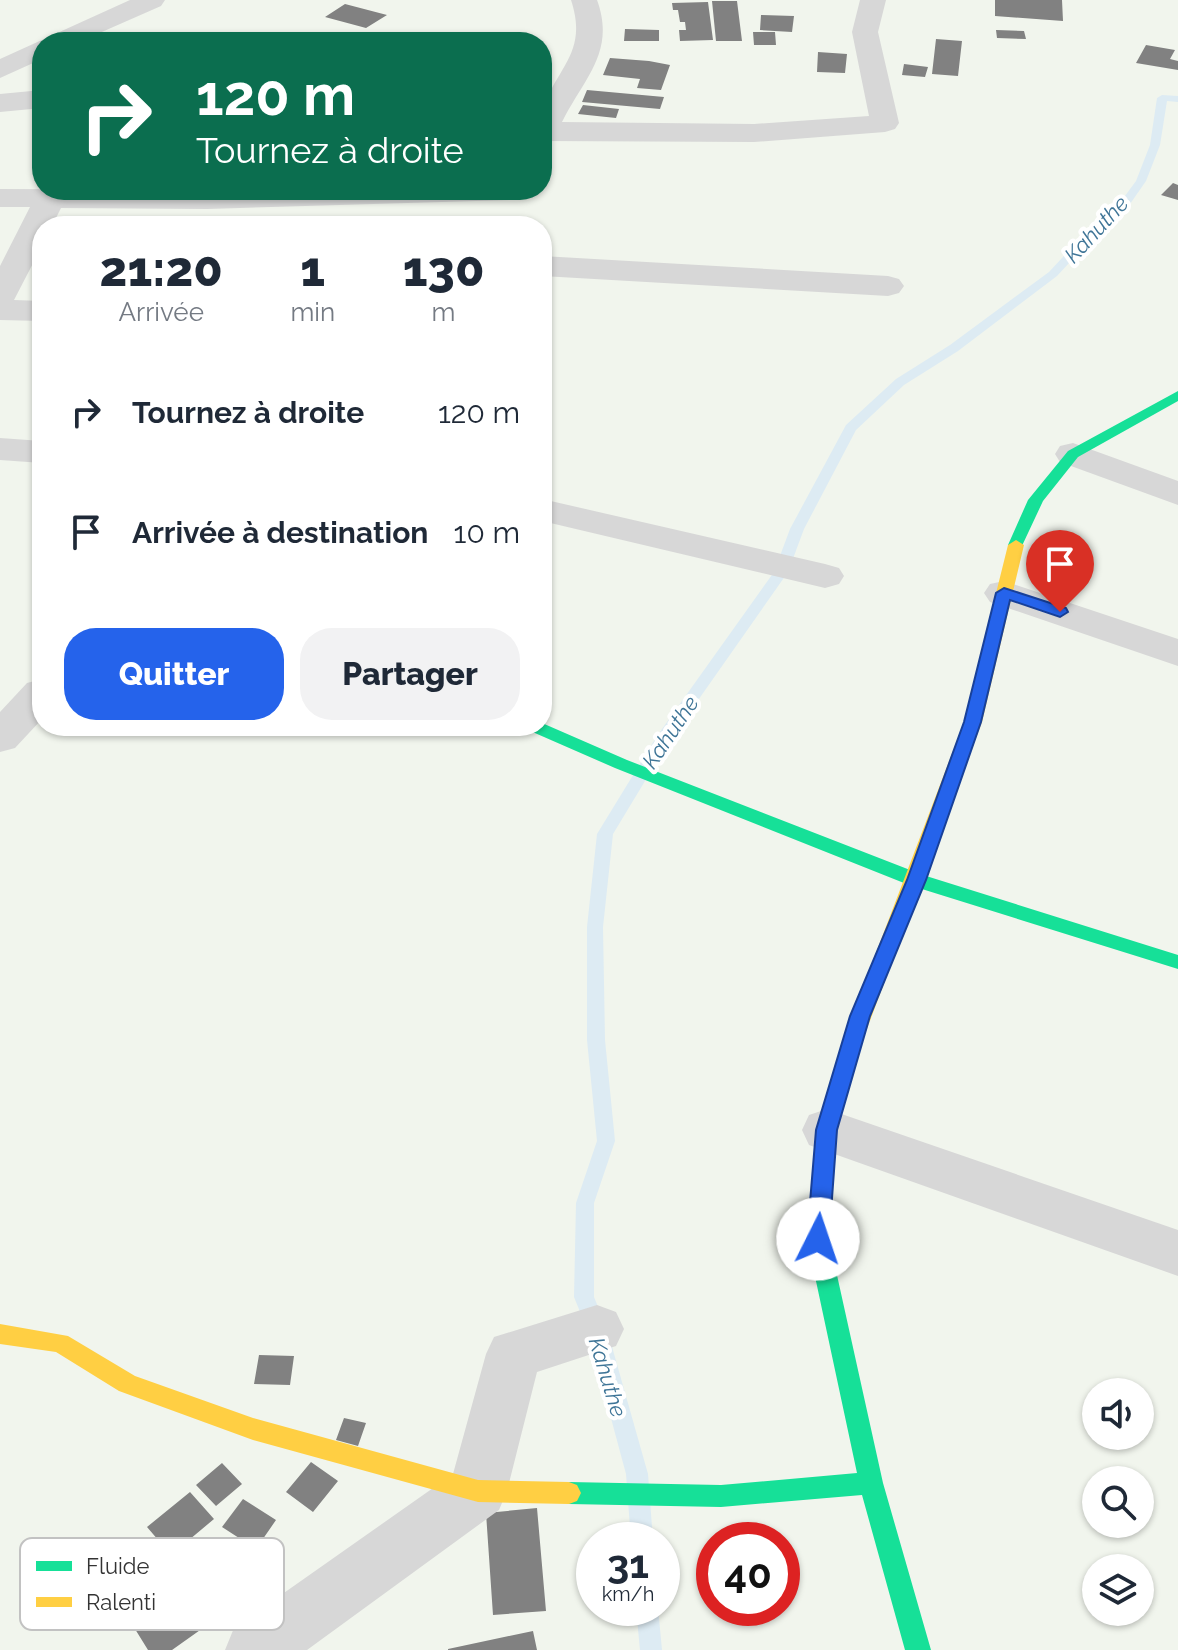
<!DOCTYPE html>
<html lang="fr">
<head>
<meta charset="utf-8">
<style>
  :root { --surface:#fff; --page:#f2f2f3; --text:#1f2937; --muted:#747a83; --accent:#2563eb }
  body { margin:0; font-family:Raleway,sans-serif; background:var(--page); color:var(--text); height:100vh; display:flex; flex-direction:column; font-size:30px; white-space:nowrap }
  * { box-sizing:border-box; margin:0 }
  p { font-size:26px; color:var(--muted) }
  .icon { flex:none; width:44px; height:44px; fill:none; stroke:currentColor; stroke-width:2; stroke-linecap:round; stroke-linejoin:round }
  .map { position:relative; flex:1; overflow:hidden }
  .drawer { position:absolute; left:32px; top:216px; width:520px; height:520px; display:flex; flex-direction:column; background:var(--surface); border-radius:32px; box-shadow:0 2px 6px #0004 }
  .drawer>* { flex:none }
  .hud { position:absolute; left:32px; top:32px; width:520px; height:168px; border-radius:32px; box-shadow:0 2px 6px #0004; background:#0b6e4f; color:#fff; overflow:hidden }
  .buttons { position:absolute; left:1082px; top:1378px; display:grid; gap:16px }
  .buttons a { display:grid; place-items:center; width:72px; height:72px; border-radius:50%; background:var(--surface); box-shadow:0 2px 6px #0004; font-size:40px }
  .speed { position:absolute; left:576px; top:1522px; display:flex; gap:16px; font-size:40px; font-weight:700; text-align:center }
  .speed>* { display:grid; place-content:center; width:104px; height:104px; border-radius:50%; background:var(--surface); box-shadow:0 2px 6px #0004; line-height:1 }
  .speed small { font-size:20px; font-weight:400 }
  .speed .limit { border:12px solid #d22; background:#fff; color:#111 }
  .pin { position:absolute; display:grid; place-items:center; width:68px; height:68px; color:#fff; margin:-82px -34px; border-radius:50% 50% 50% 0; rotate:-45deg; box-shadow:0 0 8px #0007 }
  .pin .icon { rotate:45deg }
  .me { position:absolute; width:88px; margin:-44px; rotate:4deg; stroke-linejoin:round; filter:drop-shadow(0 0 6px #0008) }
  .turn { display:flex; align-items:center; gap:28px; height:168px; padding:0 32px; font-size:36px }
  .turn .icon { width:104px; height:104px; stroke-width:2.5 }
  .turn b { display:block; font-size:56px; line-height:68px }
  .eta { display:flex; justify-content:space-evenly; align-items:center; height:136px; text-align:center }
  .eta b { font-size:48px; font-weight:800; line-height:56px }
  .cta { display:flex; gap:16px; margin-top:auto; padding:16px 32px }
  .cta a { flex:1; height:92px; border-radius:32px; background:var(--accent); color:#fff; font-size:32px; font-weight:800; line-height:92px; text-align:center }
  .cta a+a { background:var(--page); color:var(--text) }
  ul { padding:0; list-style:none }
  li { display:flex; align-items:center; gap:24px; height:120px; padding:0 32px }
  li div { flex:1 }
  li b { display:block; font-size:30px }
  li em { font-style:normal }
  .map>svg:first-child { display:block }
</style>
</head>
<body>
<div class="map">
<svg width="1178" height="1650" viewBox="0 0 1178 1650">
  <rect width="100%" height="100%" fill="#fff"/>
  <!-- green -->
  <path fill="#f1f5ed" fill-rule="evenodd" d="M0 0H1178V1650H0ZM42 42H542V190H42ZM42 226H542V726H42ZM1096 1392H1140V1436H1096ZM1096 1480H1140V1524H1096ZM594 1540H662V1608H594ZM714 1540H782V1608H714ZM1096 1568H1140V1612H1096Z"/>
  <g fill="none" stroke-linecap="round" stroke-linejoin="round">
    <!-- stream -->
    <path fill="#ddebf3" fill-rule="evenodd" d="M1162 95 1178 96V102L1167 101 1160 145 1146 181 1130 204 1096 234 1057 276 958 351 904 385 856 430 804 529 788 572 668 743 613 834 603 927 605 1040 615 1141 594 1203V1297L607 1329 648 1474 653 1540H631L626 1474 587 1329 574 1297 576 1203 597 1141 587 1040V927L597 834 657 736 774 572 790 529 846 425 896 379 950 345 1049 272 1088 230 1122 200 1136 181 1150 145 1157 98Z
      M636 1608H658L662 1650H640Z"/>
  </g>
  <!-- building -->
  <path fill="#818181" d="M995 0H1062L1063 21 995 16Z
    M712 1H737L742 41H716Z
    M708 2 713 40 680 41 679 30H686L685 22H680L678 10H673L672 3Z
    M345 4 387 15 366 28 325 17Z
    M761 15 794 16 792 32 760 30Z
    M625 29 659 30V41H624Z
    M996 30 1024 31 1026 39 997 38Z
    M753 32H775L776 45H754Z
    M936 39 962 41 958 76 932 74Z
    M1146 45 1175 50 1170 59 1178 61V70L1136 63Z
    M818 52 847 54 845 73 817 72Z
    M610 58 649 61 670 65 661 90 637 88 640 79 603 75Z
    M904 64 928 67 925 77 902 75Z
    M587 90 664 97 660 109 582 102Z
    M583 105 619 109 616 118 578 114Z
    M1173 183 1178 185V200L1161 195Z
    M259 1355 294 1356 290 1385 254 1384Z
    M344 1418 366 1423 358 1446 336 1440Z
    M311 1462 338 1481 313 1512 286 1492Z
    M222 1463 242 1484 216 1506 196 1485Z
    M190 1492 214 1519 171 1555 147 1527Z
    M243 1499 276 1520 256 1549 222 1527Z
    M537 1508 546 1611 493 1615 486 1513Z
    M149 1543 203 1628 172 1650H148L101 1574Z
    M533 1631 537 1650H448V1649Z"/>
  <g fill="none" stroke-linecap="round" stroke-linejoin="round">
    <!-- street -->
    <path fill="#d7d7d7" fill-rule="evenodd" d="M130 0H165L161 6 79 42H42V59L0 78V59Z
      M571 0H597C616 52 584 78 562 122L754 124 869 116 852 32 860 0H886L878 32 899 123 895 129 885 132 754 142 542 141C542 130 539 113 544 104 562 63 587 49 571 0Z
      M42 90V108L0 112V94Z
      M0 189 525 191 521 197 510 200 207 209 61 208 52 226H42V246L14 300 42 301V321L0 320V266L30 207H0Z
      M542 256 888 276 899 279 904 286 899 293 888 296 542 276Z
      M0 438 42 441V463L0 460Z
      M1073 443 1178 481V505L1060 462 1055 454 1060 446Z
      M542 499 825 564 839 568 844 576 839 584 825 588 542 521Z
      M1004 581 1178 639V666L990 602 984 593 990 584Z
      M42 679V719L15 748 0 752V712L27 683Z
      M827 1109 1178 1230V1276L809 1145 802 1130 809 1115Z
      M597 1305 616 1312 624 1329 616 1346 537 1372 507 1491 499 1510 307 1650H225L234 1628 453 1474 486 1354 494 1337Z"/>
    <!-- fast -->
    <path fill="#16e098" fill-rule="evenodd" d="M1178 391V401L1078 457 1043 501 1021 548H1011L1008 545 1028 500 1068 451Z
      M542 723 627 760 923 875 1178 955V969L909 885 615 768 528 730 525 726H542Z
      M852 1034 859 1036 862 1042 837 1130 829 1239 883 1483 931 1650H905L862 1495 721 1507 569 1504 561 1501 557 1493 561 1485 569 1482 721 1485 857 1473 807 1239 817 1130 842 1042 845 1036Z"/>
    <!-- slow -->
    <path fill="#ffcf43" fill-rule="evenodd" d="M1016 540 1024 545 982 722 862 1042 859 1048 852 1050 845 1048 842 1042 964 722 1008 545Z
      M0 1324 68 1336 135 1376 253 1418 478 1480 569 1482 577 1485 581 1493 577 1501 569 1504 478 1502 253 1440 119 1391 56 1352 0 1344Z"/>
  </g>
  <!-- route -->
  <path fill="#2563eb" stroke="#184099" stroke-width="2" d="M1004 588 1066 608 1068 612 1060 617 1010 600 981 722 926 880 870 1016 837 1130 829 1239 826 1245 818 1248 811 1245 807 1239 816 1130 850 1016 907 880 964 722 996 593Z"/>
  <g text-anchor="middle" dominant-baseline="central" stroke-width="8" stroke-linejoin="round" paint-order="stroke">
    <!-- water labels -->
    <g font-size="22" font-style="italic" fill="#3f7597" stroke="#fff">
      <text transform="translate(1096 229) rotate(-47)">Kahuthe</text>
      <text transform="translate(670 732) rotate(-56)">Kahuthe</text>
      <text transform="translate(608 1377) rotate(73)">Kahuthe</text>
    </g>
  </g>
  <!-- legend -->
  <rect x="20" y="1538" width="264" height="92" rx="12" fill="#fff" stroke="#c2c2c2" stroke-width="2"/>
  <rect x="36" y="1561" width="36" height="10" fill="#16e098"/>
  <rect x="36" y="1597" width="36" height="10" fill="#ffcf43"/>
  <g font-size="22" fill="#333">
    <text x="86" y="1574">Fluide</text>
    <text x="86" y="1610">Ralenti</text>
  </g>
</svg>
<div class="buttons">
<a><svg class="icon" aria-label="sound" viewBox="0 0 24 24"><path d="M4 9h4l5-4v14l-5-4H4zM17 9q2 3 0 6"/></svg></a>
<a><svg class="icon" aria-label="search" viewBox="0 0 24 24"><circle cx="10" cy="10" r="6"/><path d="M15 15l6 6"/></svg></a>
<a><svg class="icon" aria-label="layers" viewBox="0 0 24 24"><path d="M12 4l9 5-9 5-9-5zM3 14l9 5 9-5"/></svg></a>
</div>
<div class="speed"><div>31<small>km/h</small></div><div class="limit">40</div></div>
<div class="pin" style="left:1060px;top:612px;background:#d93025"><svg class="icon" aria-label="arrive" viewBox="0 0 24 24"><path d="M6 21V4h12l-3 4 3 4H6"/></svg></div>
<svg class="me" style="left:818px;top:1239px" viewBox="-20 -20 40 40"><circle r="19" fill="#fff"/><path d="M0-13L10 11 0 6-10 11z" fill="#2563eb"/></svg>
<div class="hud">
<div class="turn"><svg class="icon" aria-label="right" viewBox="0 0 24 24"><path d="M7 20v-9h11M14 6l5 5-5 5"/></svg><div><b>120 m</b>Tournez à droite</div></div>
</div>
<section class="drawer">
<div class="eta">
<div><b>21:20</b><p>Arrivée</p></div>
<div><b>1</b><p>min</p></div>
<div><b>130</b><p>m</p></div>
</div>
<ul>
<li><svg class="icon" aria-label="right" viewBox="0 0 24 24"><path d="M7 20v-9h11M14 6l5 5-5 5"/></svg><div><b>Tournez à droite</b></div><em>120 m</em></li>
<li><svg class="icon" aria-label="arrive" viewBox="0 0 24 24"><path d="M6 21V4h12l-3 4 3 4H6"/></svg><div><b>Arrivée à destination</b></div><em>10 m</em></li>
</ul>
<div class="cta"><a>Quitter</a><a>Partager</a></div>
</section>
</div>
</body>
</html>
